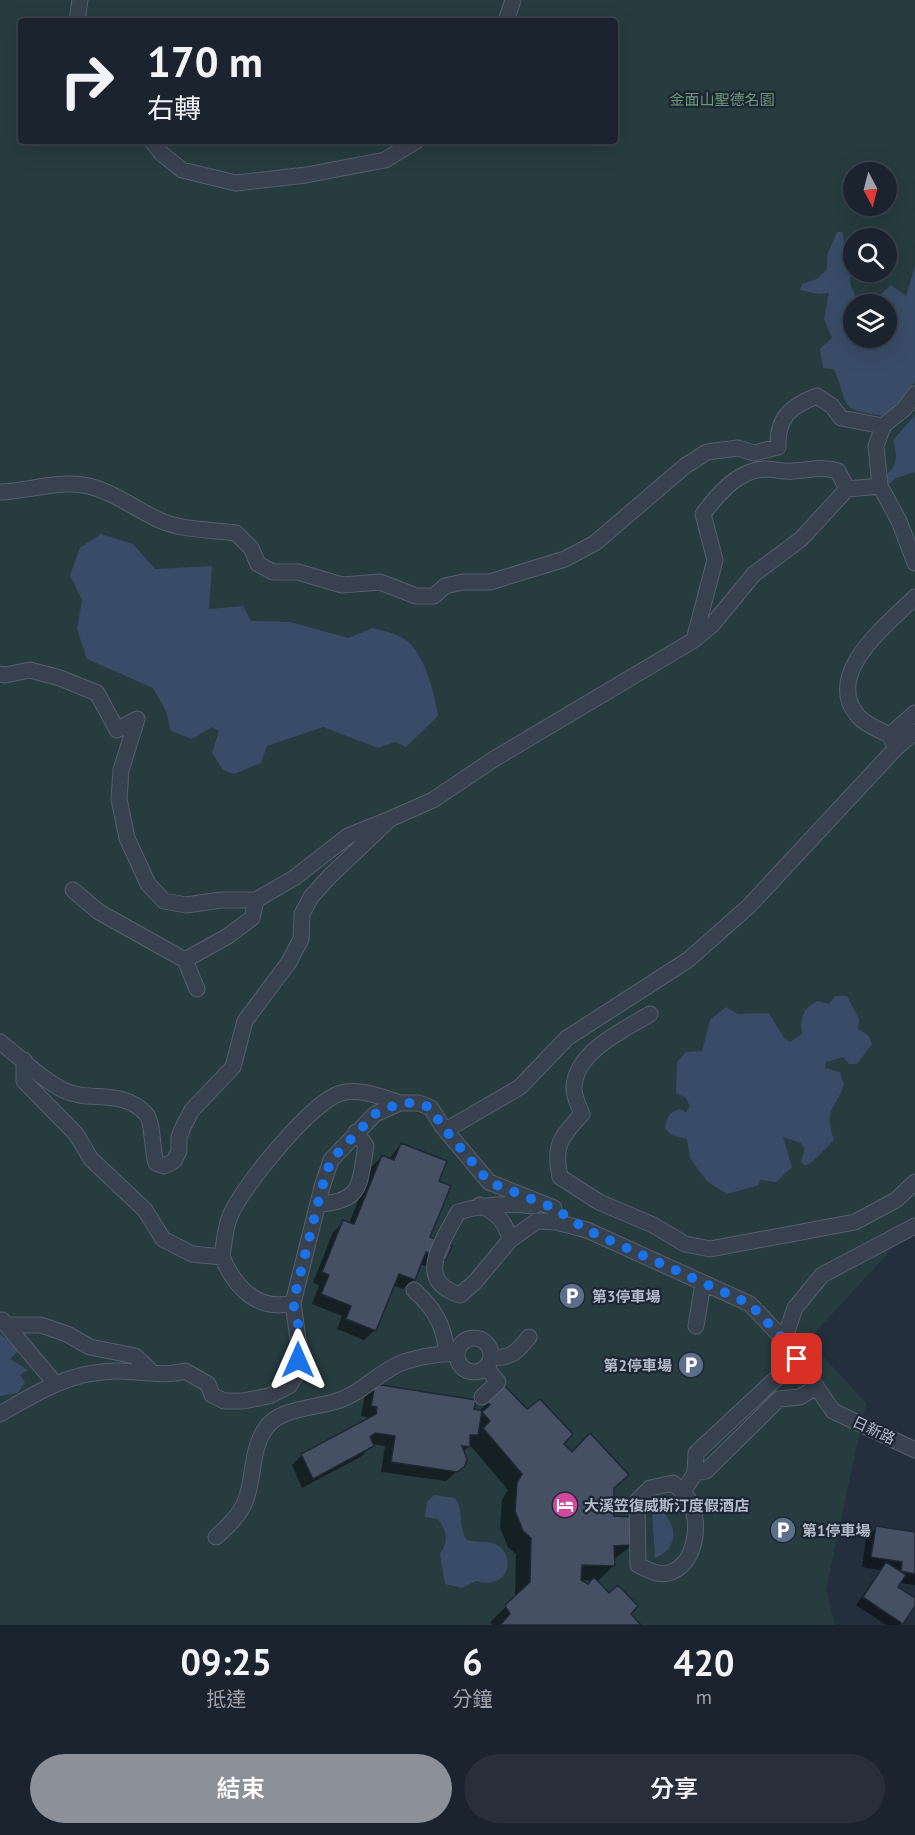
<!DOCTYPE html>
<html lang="zh-TW">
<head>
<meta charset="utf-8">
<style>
  :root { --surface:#1b232e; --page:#282f3a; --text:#f1f3f6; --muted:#a0a4aa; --line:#39404a; --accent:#8c9099 }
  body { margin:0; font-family:"PT Sans","Noto Sans TC",sans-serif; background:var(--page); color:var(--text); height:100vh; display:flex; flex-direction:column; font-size:22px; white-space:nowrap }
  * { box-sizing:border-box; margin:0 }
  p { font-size:20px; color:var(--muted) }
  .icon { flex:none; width:33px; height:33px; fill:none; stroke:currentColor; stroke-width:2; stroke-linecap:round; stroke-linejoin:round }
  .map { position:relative; height:1625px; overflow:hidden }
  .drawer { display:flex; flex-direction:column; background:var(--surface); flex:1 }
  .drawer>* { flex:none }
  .hud { position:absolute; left:18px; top:18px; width:600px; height:126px; border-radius:6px; box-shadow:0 6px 24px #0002,0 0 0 2px var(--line); background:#1b232e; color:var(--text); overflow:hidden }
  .needle { width:39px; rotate:173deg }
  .tools { position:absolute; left:843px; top:162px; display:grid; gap:12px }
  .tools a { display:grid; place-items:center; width:54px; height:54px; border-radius:50%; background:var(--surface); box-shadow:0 6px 24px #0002,0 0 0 2px var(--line); font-size:30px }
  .pin { position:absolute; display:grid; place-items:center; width:51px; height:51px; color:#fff; margin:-26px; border-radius:12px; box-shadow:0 3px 9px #0006 }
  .me { position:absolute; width:66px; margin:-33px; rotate:0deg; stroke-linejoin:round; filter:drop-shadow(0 0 4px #0008) }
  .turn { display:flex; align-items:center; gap:21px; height:126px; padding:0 30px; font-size:27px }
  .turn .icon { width:78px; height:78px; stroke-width:2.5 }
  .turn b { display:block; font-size:42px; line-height:51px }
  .eta { display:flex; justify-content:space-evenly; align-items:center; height:102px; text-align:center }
  .eta b { font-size:36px; font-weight:600; line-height:42px }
  .action { display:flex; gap:12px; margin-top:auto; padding:12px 30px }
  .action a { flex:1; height:69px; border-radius:36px; background:var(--accent); color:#fff; font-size:24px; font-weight:600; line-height:69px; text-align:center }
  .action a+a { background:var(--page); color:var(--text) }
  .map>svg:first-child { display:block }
</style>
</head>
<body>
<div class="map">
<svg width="915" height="1625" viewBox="0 0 915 1625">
  <rect width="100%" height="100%" fill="#242f3e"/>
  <!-- green -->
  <path fill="#263c3f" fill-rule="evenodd" d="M0 0H915V1224L808 1340 866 1403 826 1590 835 1625H0ZM21 21H615V141H21ZM854 172H886V206H854ZM854 238H886V272H854ZM854 304H886V338H854Z"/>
  <!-- water -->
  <path fill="#394c67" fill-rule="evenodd" d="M837 232H842L848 260 853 257 850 283 856 298 878 297 891 285 906 296 915 266V382L893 409 883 416C836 408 851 409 834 369L823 368 820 349 832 338 824 319 829 293 819 294 800 290 802 284 817 279 827 269V255ZM854 304H886V338H854Z
    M915 415V472L896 478 887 486 883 478C898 465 898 458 893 440Z
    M101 534 133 544 155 569 212 566 209 609 243 606 251 621 290 622 348 638 373 628C383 631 396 633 404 639 424 651 435 694 438 716L406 747 395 742 378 748 323 727 267 746 261 763 234 774 223 770 212 753 219 731 212 727 192 739 171 731 166 711 153 688 87 659 77 629 82 600 70 575 80 548Z
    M835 996H847L859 1019 858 1029 868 1035 872 1044 857 1064H849L843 1057 826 1062 825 1068 840 1072 844 1085C834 1111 824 1109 834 1140L810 1164 804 1165 801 1161 805 1149 801 1143 783 1137 792 1167 776 1182 760 1180 759 1185 727 1194 708 1182 700 1172 690 1158 687 1139 671 1135 665 1128C667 1117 668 1113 680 1109L686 1112 690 1106 685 1097 676 1093 677 1062 686 1052 702 1051 710 1020 726 1007 738 1014 769 1013 784 1038 790 1042 802 1034C800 1017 802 1009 818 1001L829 1004Z
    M0 1334 19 1350 10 1359 28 1370 20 1375 25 1382 18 1393 0 1396Z
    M434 1495 455 1498C465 1511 457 1526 467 1540 476 1543 486 1540 495 1544 518 1555 509 1591 476 1581L462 1588 445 1584 440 1554C449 1541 447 1532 438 1519L425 1517 427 1502Z
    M652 1510 665 1514C679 1531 675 1550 655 1558Z"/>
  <!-- shadow -->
  <path fill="#0007" fill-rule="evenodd" d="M401 1144 437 1182 428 1238 450 1247 445 1260 435 1270 420 1264 414 1279 403 1289 393 1285 375 1330 364 1340 337 1329 342 1316 312 1304 319 1285 313 1283 333 1232 344 1222 349 1224 371 1167 382 1157 389 1159Z
    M375 1385 479 1411 504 1387 612 1489V1518L632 1545 613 1560 614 1565 597 1582 639 1625H492L490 1622 515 1598 516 1554 508 1547 500 1528 502 1500 508 1490 470 1445 463 1452 464 1465 446 1481 381 1472 385 1446 372 1444 362 1456 302 1488 292 1465 302 1455 367 1421V1417L361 1416 365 1396ZM579 1580 593 1581 588 1586Z
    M877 1528 915 1534V1585L899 1583 896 1587 915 1600V1604L900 1625H886L856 1605 880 1570 862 1567 866 1538Z"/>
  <!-- building -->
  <path fill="#455162" stroke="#1f2835" stroke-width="1.5" d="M401 1143 447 1161 439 1181 451 1186 430 1237 452 1246 446 1260 426 1252 415 1280 399 1274 376 1331 346 1319 351 1306 321 1294 329 1275 322 1272 343 1220 354 1224 382 1155 394 1160Z
    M375 1384 476 1400 474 1409 482 1411 478 1435H470V1447L462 1446 467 1459 465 1466 457 1472 391 1462 395 1436 375 1433 370 1437 374 1446 313 1479 301 1454 376 1414 377 1407 371 1406Z
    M504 1385 527 1409 540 1399 573 1434 564 1444 572 1452 590 1433 629 1475 614 1488V1516L632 1517 633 1545 614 1546 615 1566 582 1565 581 1580 588 1584 594 1577 609 1593 618 1585 638 1606 631 1614 641 1625H500L510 1614 505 1605 530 1582 531 1538 523 1531 515 1511 517 1483 522 1474 483 1428 490 1421 482 1412 490 1405 486 1401Z
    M876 1526 915 1532V1574L901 1571 902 1562 871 1557Z
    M886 1562 906 1575 898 1587 915 1598V1606L903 1624 863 1597Z"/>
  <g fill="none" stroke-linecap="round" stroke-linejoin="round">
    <!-- minor casing -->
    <g stroke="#565f6c" stroke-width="17">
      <path id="minor" d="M77 21 80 0
        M506 21 513 0
        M152 141 161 153 182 170 236 183 306 175 385 160 416 141
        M883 426 904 409 915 394
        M880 486 899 521 915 563
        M0 492C28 491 55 481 83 485 110 489 135 509 159 520 183 531 210 529 236 533L251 548 258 564 273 572H298L342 585 380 582 416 596H434L445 586 463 582H490L565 559 595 543 685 466 707 452 738 448 754 453 778 447C777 417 791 406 817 396L832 406 841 418 883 426 876 446 880 486 847 489
        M0 674 5 675 30 670 60 678 97 693 117 730 137 719 121 770 119 799 127 838 148 884 164 901 186 905 221 900H256L294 878 348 836 388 820
        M890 735C879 730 866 725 858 716 822 674 888 624 915 597
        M893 743 890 735 915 713
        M73 890 99 912 185 960 228 936 252 918 256 900
        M185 960 197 989
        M650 1014C624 1030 576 1051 574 1087 573 1095 579 1106 582 1114 561 1137 553 1145 560 1177L599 1202 653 1225 685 1244 710 1249 855 1222 896 1200 915 1182
        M0 1042C20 1057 41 1079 63 1090 90 1103 123 1088 146 1114 153 1121 152 1151 156 1163L164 1166 174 1161 179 1151V1137L184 1125 192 1110 233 1067 245 1021 289 962 301 939 302 914 311 897 329 877 390 819 433 800 494 759 694 640 712 625 754 574 801 539 847 489 838 471C821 466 810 470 793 471 783 472 774 469 765 469 738 470 718 494 703 514L715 560 694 640
        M24 1060V1081L76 1134 91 1159 145 1210 163 1239 192 1254 222 1257C235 1287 257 1312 293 1303
        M446 1130 520 1087 567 1038 688 960 749 906 896 748 915 732
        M318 1204C363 1202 359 1184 366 1146L356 1132
        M480 1205C498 1214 505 1221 510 1240L475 1282 460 1295C413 1280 443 1242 458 1212 484 1204 507 1203 534 1206
        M510 1240 537 1221 556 1222 587 1230 750 1304 784 1340 833 1411 915 1450
        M222 1257C224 1244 225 1228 230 1216 242 1187 312 1101 341 1093 360 1088 382 1097 400 1103
        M414 1290C435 1309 444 1325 447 1354
        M2 1320 54 1382
        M6 1325H41L67 1334 90 1347 135 1356 151 1371
        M696 1326 703 1283
        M457 1355a17 17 0 1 1 34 0a17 17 0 1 1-34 0Z
        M784 1340 795 1308 822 1275 915 1226
        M491 1357C511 1359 517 1352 529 1337
        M482 1397 498 1382 486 1367
        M0 1414C40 1391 69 1372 116 1371 139 1371 164 1377 185 1371L208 1384 212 1395 224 1401H243L269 1396 289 1386 297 1373 299 1347 293 1303 322 1187 331 1160 375 1114 400 1103H419L431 1108 442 1126 489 1182 554 1208
        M695 1473 706 1471 779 1399 800 1397 816 1387
        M673 1483C680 1489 687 1495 691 1504 701 1526 695 1565 669 1573 659 1576 648 1570 638 1565L637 1501 650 1488Z
        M683 1492 695 1473 696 1453 797 1359
        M216 1537C227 1527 239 1516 245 1502 255 1478 250 1450 266 1428 279 1408 316 1408 337 1401 361 1394 376 1374 399 1364 418 1356 437 1354 457 1353"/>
    </g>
    <!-- minor -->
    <use href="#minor" stroke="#38414e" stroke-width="15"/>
  </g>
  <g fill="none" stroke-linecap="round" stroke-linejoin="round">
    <!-- route -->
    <path stroke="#1a73e8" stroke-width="10" stroke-dasharray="0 18" d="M298 1360V1322L293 1303 322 1187 331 1160 375 1114 400 1103H419L431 1108 442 1126 489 1182 554 1208 587 1230 750 1304 784 1340 797 1359"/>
  </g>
  <!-- icons -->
  <defs>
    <g id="parking-disc" transform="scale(1.35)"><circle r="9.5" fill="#5c6f8a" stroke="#1d2633"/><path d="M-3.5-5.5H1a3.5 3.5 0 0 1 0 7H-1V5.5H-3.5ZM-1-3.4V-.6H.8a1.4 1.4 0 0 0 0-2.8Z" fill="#fff"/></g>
    <g id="hotel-disc" transform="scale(1.35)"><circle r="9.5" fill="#d1479c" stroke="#1d2633"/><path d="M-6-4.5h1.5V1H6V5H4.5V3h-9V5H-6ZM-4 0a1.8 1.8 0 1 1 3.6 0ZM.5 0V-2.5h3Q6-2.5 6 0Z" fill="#fff"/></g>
  </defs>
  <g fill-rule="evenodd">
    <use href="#parking-disc" x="572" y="1296"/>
    <use href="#parking-disc" x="691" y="1365"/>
    <use href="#hotel-disc" x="565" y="1505"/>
    <use href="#parking-disc" x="783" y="1530"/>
  </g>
  <g text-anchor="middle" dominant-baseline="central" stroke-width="4.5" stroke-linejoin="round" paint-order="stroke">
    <!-- park labels -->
    <g font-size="15" fill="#6b9a76" stroke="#1d2633">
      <text x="722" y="99">金面山聖德名園</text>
    </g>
    <!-- poi labels -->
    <g font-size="15" font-weight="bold" fill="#b4bcc9" stroke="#1d2633" text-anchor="start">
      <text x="592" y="1296">第3停車場</text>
      <text x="672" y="1365" text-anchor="end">第2停車場</text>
      <text x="584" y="1505">大溪笠復威斯汀度假酒店</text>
      <text x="802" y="1530">第1停車場</text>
    </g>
    <!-- street labels -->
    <g font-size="15" fill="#b4bcc9" stroke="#1d2633">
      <text transform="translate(874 1430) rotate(25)">日新路</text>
    </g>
  </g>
</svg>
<div class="tools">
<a><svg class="needle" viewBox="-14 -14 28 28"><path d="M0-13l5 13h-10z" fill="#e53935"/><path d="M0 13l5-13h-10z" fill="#a0a4aa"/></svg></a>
<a><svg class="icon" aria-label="search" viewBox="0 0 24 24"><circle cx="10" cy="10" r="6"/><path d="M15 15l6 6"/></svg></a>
<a><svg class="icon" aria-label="layers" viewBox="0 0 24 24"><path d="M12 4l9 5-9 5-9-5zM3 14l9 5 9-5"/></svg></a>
</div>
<div class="pin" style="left:797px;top:1359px;background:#d93025"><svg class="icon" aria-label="arrive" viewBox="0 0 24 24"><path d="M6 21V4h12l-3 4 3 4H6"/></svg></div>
<svg class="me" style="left:298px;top:1360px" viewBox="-20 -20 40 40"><path d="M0-17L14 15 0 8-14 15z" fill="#1a73e8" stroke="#fff" stroke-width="4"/></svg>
<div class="hud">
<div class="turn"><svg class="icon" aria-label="right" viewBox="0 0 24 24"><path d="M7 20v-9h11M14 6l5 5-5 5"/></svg><div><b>170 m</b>右轉</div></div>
</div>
</div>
<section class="drawer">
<div class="eta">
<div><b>09:25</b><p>抵達</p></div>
<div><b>6</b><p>分鐘</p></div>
<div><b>420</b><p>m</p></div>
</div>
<div class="action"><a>結束</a><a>分享</a></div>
</section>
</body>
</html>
